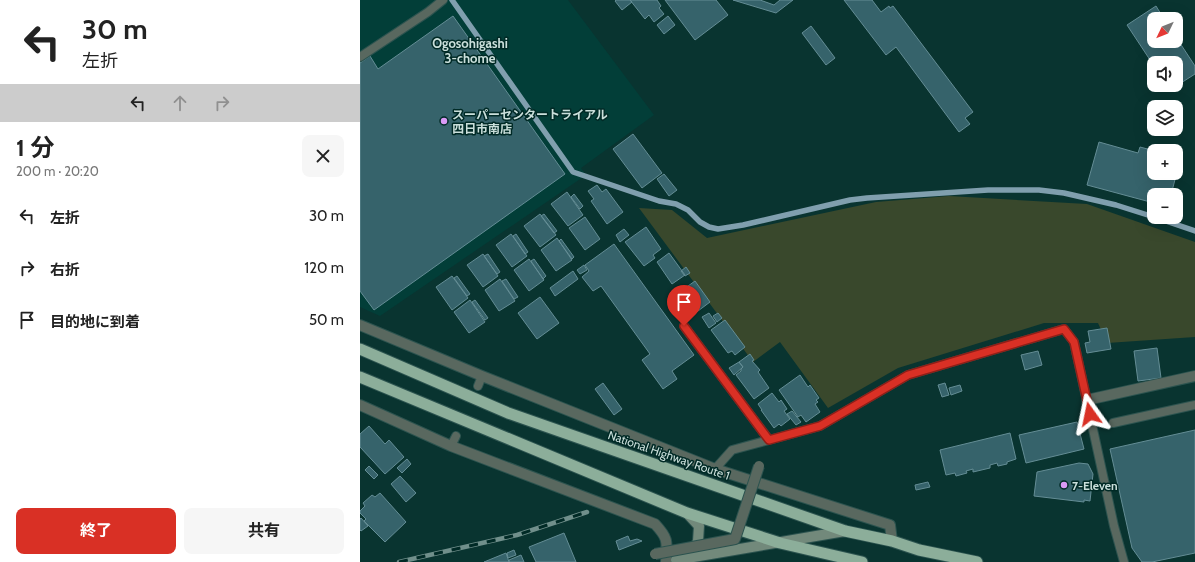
<!DOCTYPE html>
<html lang="ja">
<head>
<meta charset="utf-8">
<style>
  :root { --surface:#fff; --page:#f6f6f6; --text:#222; --muted:#767676; --accent:#d93025 }
  body { margin:0; font-family:Cabin,"Noto Sans JP",sans-serif; background:var(--page); color:var(--text); height:100vh; display:flex; flex-direction:column; font-size:15px; white-space:nowrap }
  * { box-sizing:border-box; margin:0 }
  p { font-size:13px; color:var(--muted) }
  .icon { flex:none; width:22px; height:22px; fill:none; stroke:currentColor; stroke-width:2; stroke-linecap:round; stroke-linejoin:round }
  .map { position:relative; flex:1; overflow:hidden }
  .drawer { display:flex; flex-direction:column; background:var(--surface); width:360px }
  .drawer>* { flex:none }
  .hud { background:#fff; color:var(--text); overflow:hidden }
  .needle { width:26px; rotate:227deg }
  .buttons { position:absolute; left:787px; top:12px; display:grid; gap:8px }
  .buttons a { display:grid; place-items:center; width:36px; height:36px; border-radius:8px; background:var(--surface); box-shadow:0 4px 16px #0002; font-size:20px }
  .pin { position:absolute; display:grid; place-items:center; width:34px; height:34px; color:#fff; margin:-41px -17px; border-radius:50% 50% 50% 0; rotate:-45deg; box-shadow:0 0 4px #0007 }
  .pin .icon { rotate:45deg }
  .me { position:absolute; width:44px; margin:-22px; rotate:348deg; stroke-linejoin:round; filter:drop-shadow(0 0 3px #0008) }
  .turn { display:flex; align-items:center; gap:14px; height:84px; padding:0 16px; font-size:18px }
  .turn .icon { width:52px; height:52px; stroke-width:2.5 }
  .turn b { display:block; font-size:28px; line-height:34px }
  .lanes { display:flex; align-items:center; height:38px; padding:0 16px; background:#0003; justify-content:center; gap:20px; direction:ltr }
  .lanes .off { opacity:.35 }
  .round { display:grid; place-items:center; flex:none; width:42px; height:42px; border-radius:8px; background:var(--page) }
  .head { display:flex; align-items:center; justify-content:space-between; height:68px; padding:0 16px }
  h1 { font-size:24px; font-weight:700; line-height:30px }
  .action { display:flex; gap:8px; margin-top:auto; padding:8px 16px }
  .action a { flex:1; height:46px; border-radius:8px; background:var(--accent); color:#fff; font-size:16px; font-weight:700; line-height:46px; text-align:center }
  .action a+a { background:var(--page); color:var(--text) }
  ul { padding:0; list-style:none }
  li { display:flex; align-items:center; gap:12px; height:52px; padding:0 16px }
  li div { flex:1 }
  li b { display:block; font-size:15px }
  li em { font-style:normal }
  main { display:flex; flex:1; min-height:0 }
  .map>svg:first-child { display:block }
</style>
</head>
<body>
<main>
<section class="drawer">
<div class="hud">
<div class="turn"><svg class="icon" aria-label="left" viewBox="0 0 24 24"><path d="M17 20v-9H6M10 6l-5 5 5 5"/></svg><div><b>30 m</b>左折</div></div>
<div class="lanes"><svg class="icon" aria-label="left" viewBox="0 0 24 24"><path d="M17 20v-9H6M10 6l-5 5 5 5"/></svg><svg class="icon off" aria-label="ahead" viewBox="0 0 24 24"><path d="M12 20V5M6 11l6-6 6 6"/></svg><svg class="icon off" aria-label="right" viewBox="0 0 24 24"><path d="M7 20v-9h11M14 6l5 5-5 5"/></svg></div>
</div>
<div class="head"><div><h1>1 分</h1><p>200 m · 20:20</p></div><a class="round"><svg class="icon" aria-label="close" viewBox="0 0 24 24"><path d="M6 6l12 12M18 6L6 18"/></svg></a></div>
<ul>
<li><svg class="icon" aria-label="left" viewBox="0 0 24 24"><path d="M17 20v-9H6M10 6l-5 5 5 5"/></svg><div><b>左折</b></div><em>30 m</em></li>
<li><svg class="icon" aria-label="right" viewBox="0 0 24 24"><path d="M7 20v-9h11M14 6l5 5-5 5"/></svg><div><b>右折</b></div><em>120 m</em></li>
<li><svg class="icon" aria-label="arrive" viewBox="0 0 24 24"><path d="M6 21V4h12l-3 4 3 4H6"/></svg><div><b>目的地に到着</b></div><em>50 m</em></li>
</ul>
<div class="action"><a>終了</a><a>共有</a></div>
</section>
<div class="map">
<svg width="835" height="562" viewBox="0 0 835 562">
  <rect width="100%" height="100%" fill="#093430"/>
  <!-- built -->
  <path fill="#023e38" d="M0 0H208L294 115 221 168 226 175 20 316 0 307Z"/>
  <!-- green -->
  <path fill="#39482c" d="M589 196 727 204 835 242V337L747 343 738 323H684L538 368 468 408 420 342 393 362 279 208 312 210 347 238 516 202Z"/>
  <g fill="none" stroke-linecap="round" stroke-linejoin="round">
    <!-- stream -->
    <path stroke="#809fae" stroke-width="5.5" d="M92 0 213 172 299 201 316 204 328 210 340 222 349 227 358 229 383 225 490 200 507 198 628 190H679L704 193 756 205 794 217
      M794 217 835 231"/>
  </g>
  <!-- building -->
  <path fill="#36636b" stroke="#648d95" d="M256 0H270L272 2 262 10 255 1Z
    M270 0H297L301 6 299 8 304 14 294 22 289 15 285 19Z
    M305 0H356L368 15 335 40Z
    M373 0H400L414 5 420 0H433L416 13Z
    M484 0H512L521 12 529 6 530 8 533 6 613 112 605 118 610 124 599 132 536 47 526 55Z
    M796 6 804 19H794V41H816V37L835 66V74L810 90 807 85H816V63H794V66L767 25Z
    M93 16 205 174 14 310 0 291V63L10 56 18 69Z
    M308 16 315 25 304 34 297 25Z
    M451 26 475 58 466 65 442 33Z
    M273 134 302 173 282 188 253 149Z
    M739 142 778 153 780 147 795 151 794 173H816V163L819 164 811 195H794V203L727 185Z
    M304 174 317 190 309 196 297 179Z
    M237 185 242 192 246 189 263 212 247 224 231 201 234 199 228 191Z
    M207 192 223 215 208 226 191 204Z
    M214 194 223 206 220 209 211 197Z
    M180 214 196 235 180 247 164 226Z
    M184 214 197 231 194 233 181 216Z
    M225 217 240 239 225 250 209 228Z
    M286 227 301 249 293 255 295 258 284 266 265 242Z
    M264 229 269 235 260 242 256 235Z
    M151 234 167 256 152 267 136 245Z
    M156 234 168 252 165 254 153 236Z
    M197 238 212 260 196 271 181 250Z
    M201 239 214 257 212 259 199 241Z
    M254 244 334 355 312 371 317 379 303 389 282 360 290 354 241 286 233 291 222 277 229 271 225 265Z
    M309 253 325 275 312 284 297 262Z
    M123 254 138 276 123 287 107 265Z
    M128 254 140 272 137 274 124 256Z
    M169 259 184 280 169 291 154 270Z
    M174 259 186 276 183 279 171 261Z
    M224 265 227 270 220 274 217 270Z
    M326 267 330 273 325 276 321 271Z
    M213 271 218 279 195 296 190 288Z
    M92 276 108 298 92 310 76 287Z
    M97 276 110 294 107 296 94 278Z
    M140 279 155 301 139 311 125 290Z
    M146 279 158 297 154 299 142 281Z
    M335 281 350 302 334 314 331 309 329 311 317 294Z
    M180 297 199 323 177 339 158 313Z
    M110 300 125 322 109 333 94 312Z
    M115 300 128 318 125 320 112 302Z
    M349 313 356 323 349 328 342 317Z
    M358 313 362 318 357 322 353 316Z
    M365 320 385 347 375 355 372 351 368 353 351 330Z
    M747 328 751 349 727 353 725 343 730 342 728 331Z
    M797 348 801 378 778 381 774 351Z
    M678 351 682 365 665 370 661 355Z
    M390 354 394 360 392 361 400 370 398 372 409 388 394 399 376 375 381 371V369L383 367 379 362Z
    M379 362 383 367 374 375 369 368Z
    M440 375 448 387 450 385 459 398 456 400 458 402 455 404 460 412 446 422 441 415 438 417 419 390Z
    M243 383 262 409 254 415 235 389Z
    M585 383 589 395 582 397 578 385Z
    M600 385 602 391 591 395 589 388Z
    M412 393 419 402 421 400 427 409 424 411 430 419 421 426 419 424 414 428 401 410H402L398 404Z
    M432 411 441 422 436 425 427 414Z
    M717 422 724 449 666 463 659 435Z
    M9 426 25 444 29 440 44 457 25 474 0 447V434Z
    M835 430V553L792 562H782L772 548 750 449Z
    M650 433 656 459 647 462V464L638 466 637 463 630 465V468L613 472V469L606 471 607 473 596 476 595 473 586 475 580 450Z
    M47 459 51 464 42 473 37 468Z
    M719 463 728 464 733 474 730 501 724 500V502L674 496 677 472Z
    M9 466 18 475 14 479 5 470Z
    M40 476 56 493 46 502 31 484Z
    M568 482 570 487 556 490 555 485Z
    M20 493 46 522 25 542 4 521 6 519 0 513V511L5 506 3 503 12 495 15 497Z
    M1 518 8 526 1 531 0 530V519Z
    M204 533 216 562H176L169 547Z
    M268 536 270 541 277 539 282 541 259 550 256 541Z
    M154 550 156 555 148 558 147 553Z
    M146 553 149 562H124Z
    M161 555 164 562H149V560Z"/>
  <g fill="none" stroke-linecap="round" stroke-linejoin="round">
    <!-- service casing -->
    <g stroke="#2c534f" stroke-width="10">
      <path id="service" d="M0 57 68 12 83 0
        M324 326 409 440
        M118 386 122 376
        M753 423 835 405
        M91 446 96 436
        M355 469 372 450 460 426 548 375 704 329 714 342 754 526 764 562"/>
    </g>
    <!-- minor casing -->
    <g stroke="#2c534f" stroke-width="12">
      <path id="minor" d="M0 325 122 376 355 469 530 525 532 541
        M727 400 835 376
        M0 405 91 446 295 524C309 539 307 542 306 562"/>
    </g>
    <!-- secondary casing -->
    <g stroke="#2c534f" stroke-width="12">
      <path id="secondary" d="M327 513 339 526 338 541 332 553
        M316 560 485 531"/>
    </g>
    <!-- trunk casing -->
    <g stroke="#2c534f" stroke-width="13">
      <path id="trunk" d="M0 349 148 413 485 531 532 541 559 550 617 562
        M0 377 327 513 420 543 502 562"/>
    </g>
    <!-- service -->
    <use href="#service" stroke="#59685f" stroke-width="8"/>
    <!-- minor -->
    <use href="#minor" stroke="#59685f" stroke-width="10"/>
    <!-- secondary -->
    <use href="#secondary" stroke="#72897b" stroke-width="10"/>
    <!-- trunk -->
    <use href="#trunk" stroke="#8cae9a" stroke-width="11"/>
    <!-- rail casing -->
    <g stroke="#708f8b" stroke-width="4.5">
      <path id="rail" d="M39 562 157 535 227 512"/>
    </g>
    <!-- rail -->
    <use href="#rail" stroke="#002a26" stroke-width="3" stroke-dasharray="9" stroke-linecap="butt"/>
    <!-- pedestrian-bridge casing -->
    <g stroke="#2c534f" stroke-width="12" stroke-linecap="butt">
      <path id="pedestrian-bridge" d="M295 554 375 539 399 466"/>
    </g>
    <!-- pedestrian-bridge -->
    <use href="#pedestrian-bridge" stroke="#59685f" stroke-width="10"/>
  </g>
  <g fill="none" stroke-linecap="round" stroke-linejoin="round">
    <!-- route casing -->
    <g stroke="#8d1f18" stroke-width="10">
      <path id="route" d="M324 326 409 440 460 426 548 375 704 329 714 342 730 414"/>
    </g>
    <!-- route -->
    <use href="#route" stroke="#d93025" stroke-width="7"/>
  </g>
  <!-- markers -->
  <g fill="#da9af6" stroke="#002a26" stroke-width="1.5">
    <circle cx="84" cy="121" r="4"/>
    <circle cx="704" cy="485" r="4"/>
  </g>
  <g text-anchor="middle" dominant-baseline="central" stroke-width="3" stroke-linejoin="round" paint-order="stroke">
    <!-- poi labels -->
    <g font-size="12" font-weight="bold" fill="#cadfdb" stroke="#002a26" text-anchor="start">
      <text x="92" y="114">スーパーセンタートライアル<tspan x="92" dy="14">四日市南店</tspan></text>
      <text x="712" y="485">7-Eleven</text>
    </g>
    <!-- street labels -->
    <g font-size="12" fill="#cadfdb" stroke="#002a26">
      <text transform="translate(309 455) rotate(19)">National Highway Route 1</text>
    </g>
    <!-- neighbourhood labels -->
    <g font-size="13" font-weight="bold" fill="#cadfdb" stroke="#002a26">
      <text x="110" y="43">Ogosohigashi<tspan x="110" dy="15">3-chome</tspan></text>
    </g>
  </g>
</svg>
<div class="buttons">
<a><svg class="needle" viewBox="-14 -14 28 28"><path d="M0-13l5 13h-10z" fill="#e53935"/><path d="M0 13l5-13h-10z" fill="#767676"/></svg></a>
<a><svg class="icon" aria-label="sound" viewBox="0 0 24 24"><path d="M4 9h4l5-4v14l-5-4H4zM17 9q2 3 0 6"/></svg></a>
<a><svg class="icon" aria-label="layers" viewBox="0 0 24 24"><path d="M12 4l9 5-9 5-9-5zM3 14l9 5 9-5"/></svg></a>
<a>+</a>
<a>−</a>
</div>
<div class="pin" style="left:324px;top:326px;background:#d93025"><svg class="icon" aria-label="arrive" viewBox="0 0 24 24"><path d="M6 21V4h12l-3 4 3 4H6"/></svg></div>
<svg class="me" style="left:730px;top:414px" viewBox="-20 -20 40 40"><path d="M0-17L14 15 0 8-14 15z" fill="#d93025" stroke="#fff" stroke-width="4"/></svg>
</div>
</main>
</body>
</html>
